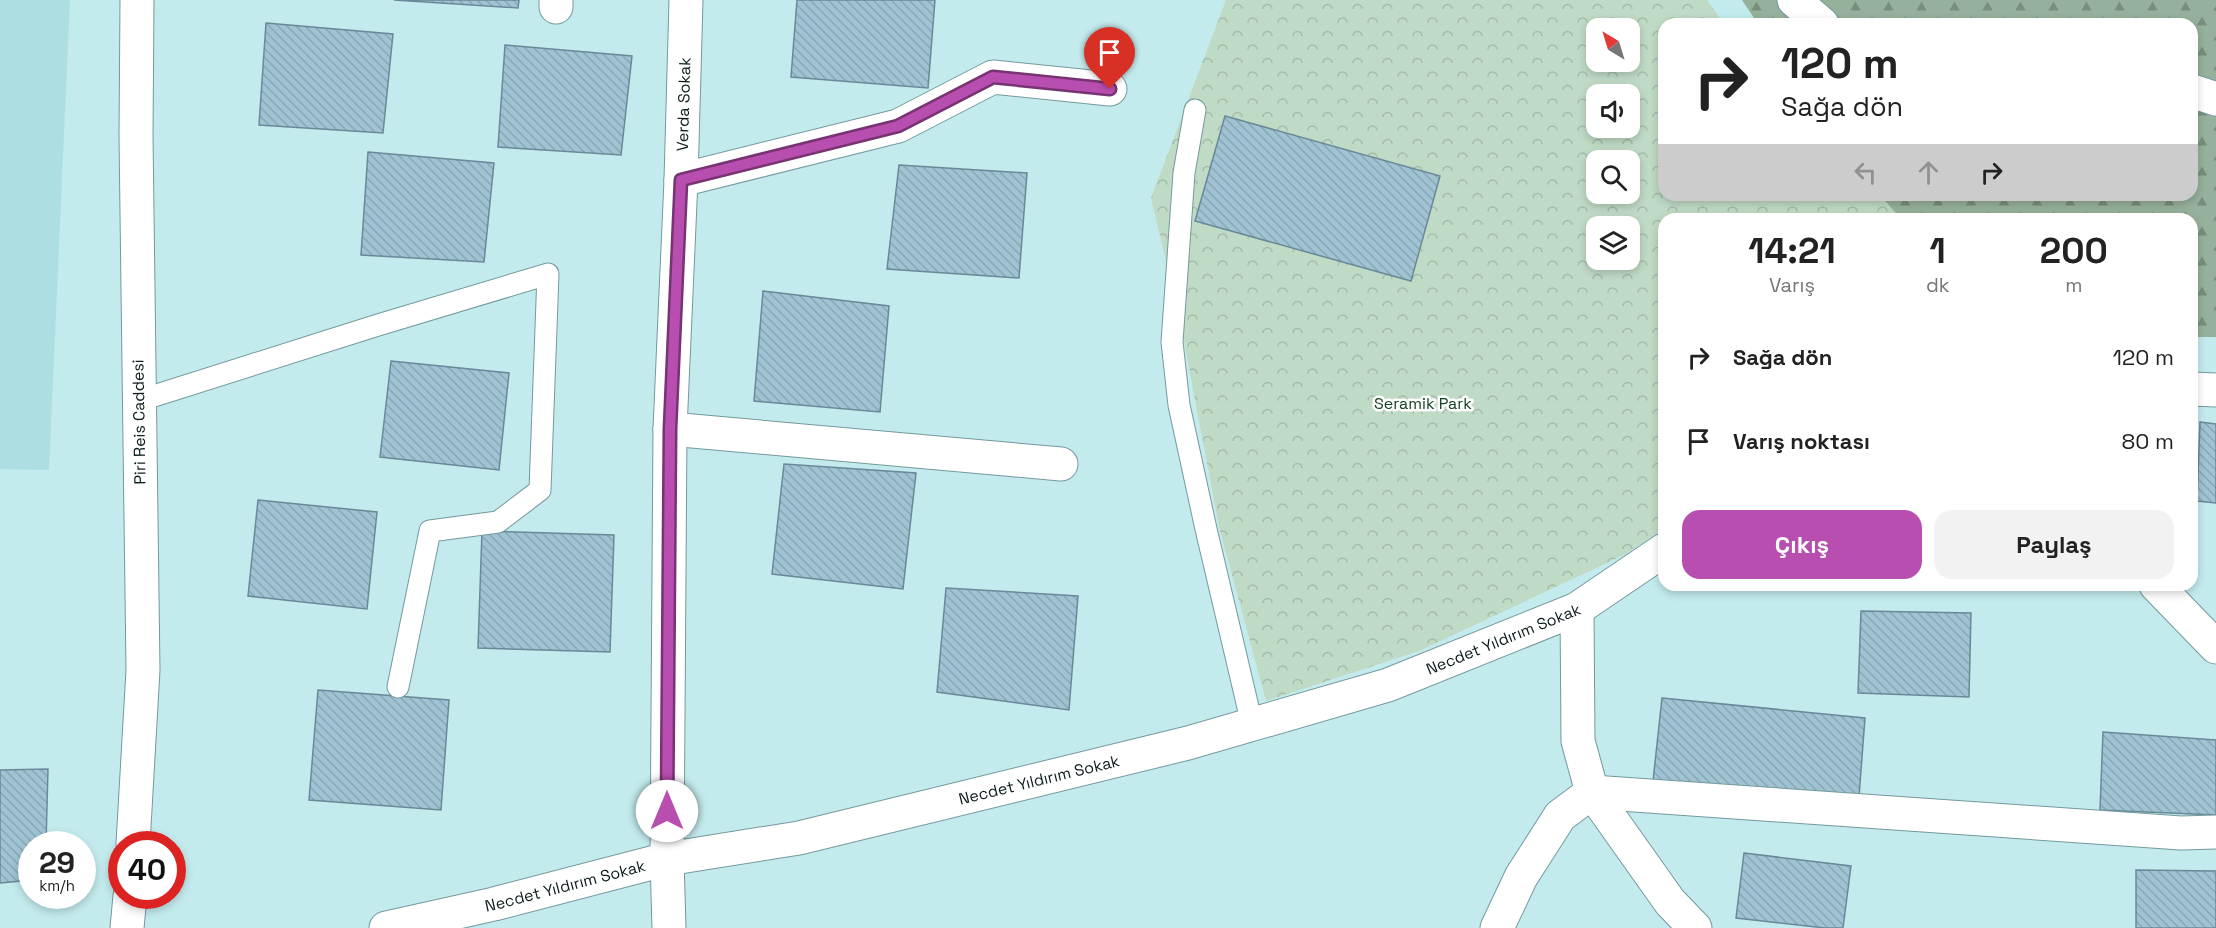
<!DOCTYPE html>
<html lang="tr">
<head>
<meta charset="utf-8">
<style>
  :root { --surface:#fff; --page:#f2f2f2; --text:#222; --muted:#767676; --accent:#b84eaf }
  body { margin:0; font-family:"Space Grotesk",sans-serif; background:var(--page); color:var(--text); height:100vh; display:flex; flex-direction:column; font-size:22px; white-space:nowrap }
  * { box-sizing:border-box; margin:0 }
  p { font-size:20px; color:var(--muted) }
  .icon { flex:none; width:33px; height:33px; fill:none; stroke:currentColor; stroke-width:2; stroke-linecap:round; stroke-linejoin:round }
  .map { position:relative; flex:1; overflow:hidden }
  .details { position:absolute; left:1658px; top:213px; width:540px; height:378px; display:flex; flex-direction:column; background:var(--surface); border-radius:18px; box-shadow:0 3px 9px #0003 }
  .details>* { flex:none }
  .top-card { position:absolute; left:1658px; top:18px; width:540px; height:183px; border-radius:18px; box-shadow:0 3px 9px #0003; background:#fff; color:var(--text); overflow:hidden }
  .needle { width:39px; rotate:322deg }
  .buttons { position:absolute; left:1586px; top:18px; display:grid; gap:12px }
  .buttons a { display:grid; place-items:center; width:54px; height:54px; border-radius:12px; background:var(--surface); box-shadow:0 3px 9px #0003; font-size:30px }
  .speed { position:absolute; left:18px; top:831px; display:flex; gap:12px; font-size:30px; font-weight:700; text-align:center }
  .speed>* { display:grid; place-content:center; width:78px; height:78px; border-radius:50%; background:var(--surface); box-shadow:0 3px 9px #0003; line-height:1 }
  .speed small { font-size:15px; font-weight:400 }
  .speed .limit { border:9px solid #d22; background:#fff; color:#111 }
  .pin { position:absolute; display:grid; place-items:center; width:51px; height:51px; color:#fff; margin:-62px -26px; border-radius:50% 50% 50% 0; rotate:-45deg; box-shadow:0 0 6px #0007 }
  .pin .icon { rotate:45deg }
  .me { position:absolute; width:66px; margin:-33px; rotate:0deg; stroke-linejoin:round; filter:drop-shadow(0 0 4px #0008) }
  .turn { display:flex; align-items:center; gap:21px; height:126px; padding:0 24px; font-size:27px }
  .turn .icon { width:78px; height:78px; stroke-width:2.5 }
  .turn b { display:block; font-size:42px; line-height:51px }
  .lanes { display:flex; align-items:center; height:57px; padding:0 24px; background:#0003; justify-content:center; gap:30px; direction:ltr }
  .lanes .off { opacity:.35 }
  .eta { display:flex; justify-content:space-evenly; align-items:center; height:102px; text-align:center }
  .eta b { font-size:36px; font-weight:800; line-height:42px }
  .action { display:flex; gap:12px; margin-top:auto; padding:12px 24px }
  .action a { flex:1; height:69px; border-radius:18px; background:var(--accent); color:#fff; font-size:24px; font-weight:800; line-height:69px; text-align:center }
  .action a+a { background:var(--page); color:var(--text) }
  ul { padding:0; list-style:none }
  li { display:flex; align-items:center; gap:18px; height:84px; padding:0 24px }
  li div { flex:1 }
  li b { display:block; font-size:22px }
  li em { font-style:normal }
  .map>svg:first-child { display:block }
</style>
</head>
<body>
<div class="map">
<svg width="2216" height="928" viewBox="0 0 2216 928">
  <defs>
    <pattern id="forest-firs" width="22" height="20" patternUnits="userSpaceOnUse" patternTransform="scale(1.5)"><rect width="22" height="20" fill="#96b19b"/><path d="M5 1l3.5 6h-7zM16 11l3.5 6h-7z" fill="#798f7e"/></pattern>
    <pattern id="park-crowns" width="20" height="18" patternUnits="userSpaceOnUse" patternTransform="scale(1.5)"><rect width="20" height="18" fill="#c0dbc5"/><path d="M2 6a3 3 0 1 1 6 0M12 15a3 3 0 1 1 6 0" fill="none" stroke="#a4bba9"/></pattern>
    <pattern id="building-back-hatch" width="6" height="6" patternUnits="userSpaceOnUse" patternTransform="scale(1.5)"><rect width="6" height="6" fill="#a0c3d3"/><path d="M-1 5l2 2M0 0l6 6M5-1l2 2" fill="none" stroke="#89a7b5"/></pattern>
  </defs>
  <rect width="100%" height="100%" fill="#c3ebee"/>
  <!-- built -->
  <path fill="#addee2" d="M0 0H70L49 470 0 469Z"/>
  <!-- forest -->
  <path fill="url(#forest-firs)" d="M1742 0H2216V337H2192V219H1896L1873 195H2192V24H1758Z"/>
  <!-- park -->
  <path fill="url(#park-crowns)" fill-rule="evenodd" d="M1226 0H1707L1724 24H1664V195H1880L1901 219H1664L1663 529 1624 555 1419 651 1266 701 1219 527 1180 320 1151 198ZM1596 28H1629V62H1596ZM1596 94H1629V128H1596ZM1596 160H1629V194H1596ZM1596 226H1629V260H1596Z"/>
  <!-- building -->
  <path fill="url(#building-back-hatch)" stroke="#6a8998" stroke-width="1.5" d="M394 0H519L518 8Z
    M797 0H935L928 88 791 77Z
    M266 23 393 34 383 133 259 125Z
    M505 45 632 56 621 155 498 147Z
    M1225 116 1440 176 1411 281 1195 221Z
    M368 152 494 163 484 262 361 255Z
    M899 165 1027 173 1019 278 887 269Z
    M763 291 889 306 880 412 754 401Z
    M391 361 509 373 499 470 380 457Z
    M2200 422 2216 424V503L2197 501Z
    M784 464 916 473 903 589 772 574Z
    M258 500 377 512 367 609 248 596Z
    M482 531 614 535 610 652 478 648Z
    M946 588 1078 596 1069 710 937 692Z
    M1861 611 1971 613 1969 697 1858 693Z
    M318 690 449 700 441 810 309 800Z
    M1662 698 1865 718 1858 810 1653 781Z
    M2103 732 2216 740V815L2100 810Z
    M48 769 46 844H32V880L0 883V770Z
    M1744 853 1851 866 1843 928H1825L1736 918Z
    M2136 870 2216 871V928H2136Z"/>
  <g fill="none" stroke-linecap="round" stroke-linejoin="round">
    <!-- lane casing -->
    <g stroke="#74999c" stroke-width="23">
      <path id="lane" d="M1195 110 1184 173 1172 342 1179 405 1206 529 1252 724
        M138 401 378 325 548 274 540 490 498 522 430 531 398 687"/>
    </g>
    <!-- street casing -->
    <g stroke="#74999c" stroke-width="35">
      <g id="street">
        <path d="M1794 0 1822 24"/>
        <path d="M556 7V0"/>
        <path d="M2192 91 2216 99"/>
        <path d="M681 180 898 126 993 77 1110 89"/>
        <path d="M2192 389 2216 390"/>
        <path d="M670 429 1061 464"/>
        <path d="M2156 585 2216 647"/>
        <path d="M1577 609 1578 741 1592 792 1670 902 1695 928"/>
        <path id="s1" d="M386 928 494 904 667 859 799 838 1188 743 1388 685 1577 609 1664 550"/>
        <path d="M1497 928 1521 877 1560 816 1592 792 2181 833 2216 832"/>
      </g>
    </g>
    <!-- secondary casing -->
    <g stroke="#74999c" stroke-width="35">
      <g id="secondary">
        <path d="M133 844 143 670 136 136 137 0"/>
        <path d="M127 928 130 896"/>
        <path id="s2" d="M669 928 667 859 670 429 681 180 686 0"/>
      </g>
    </g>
    <!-- lane -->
    <use href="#lane" stroke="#fff" stroke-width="21"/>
    <!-- street -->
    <use href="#street" stroke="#fff" stroke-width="33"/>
    <!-- secondary -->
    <use href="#secondary" stroke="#fff" stroke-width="33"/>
  </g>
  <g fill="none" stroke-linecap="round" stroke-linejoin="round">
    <!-- route casing -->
    <g stroke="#783372" stroke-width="15">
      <path id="route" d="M667 811 670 429 681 180 898 126 993 77 1110 89"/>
    </g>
    <!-- route -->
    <use href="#route" stroke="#b84eaf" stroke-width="10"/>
  </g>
  <g text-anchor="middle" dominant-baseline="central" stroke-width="5" stroke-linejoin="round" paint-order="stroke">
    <!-- street labels -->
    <g font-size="16" fill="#0d1c1d" stroke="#fff">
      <text stroke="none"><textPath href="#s2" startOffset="824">Verda Sokak</textPath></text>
      <text transform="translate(139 422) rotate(-91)">Piri Reis Caddesi</text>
      <text stroke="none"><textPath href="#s1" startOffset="1156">Necdet Yıldırım Sokak</textPath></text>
      <text stroke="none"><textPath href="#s1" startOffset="670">Necdet Yıldırım Sokak</textPath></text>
      <text stroke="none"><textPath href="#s1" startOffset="184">Necdet Yıldırım Sokak</textPath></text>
    </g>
    <!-- park labels -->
    <g font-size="16" fill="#124021" stroke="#fff">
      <text x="1423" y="403">Seramik Park</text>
    </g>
  </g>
</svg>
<div class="buttons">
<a><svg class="needle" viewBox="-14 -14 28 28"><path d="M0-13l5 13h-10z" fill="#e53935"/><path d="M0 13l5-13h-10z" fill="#767676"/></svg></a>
<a><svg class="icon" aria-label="sound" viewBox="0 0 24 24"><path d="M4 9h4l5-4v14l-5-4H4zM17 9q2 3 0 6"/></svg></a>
<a><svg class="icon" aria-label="search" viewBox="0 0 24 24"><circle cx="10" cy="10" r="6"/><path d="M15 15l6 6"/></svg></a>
<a><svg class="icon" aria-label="layers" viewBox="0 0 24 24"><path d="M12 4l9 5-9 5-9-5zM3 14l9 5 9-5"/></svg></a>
</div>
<div class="speed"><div>29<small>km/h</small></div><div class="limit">40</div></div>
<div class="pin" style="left:1110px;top:89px;background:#d93025"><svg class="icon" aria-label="arrive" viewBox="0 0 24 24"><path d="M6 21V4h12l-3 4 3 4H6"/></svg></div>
<svg class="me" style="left:667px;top:811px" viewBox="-20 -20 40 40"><circle r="19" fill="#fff"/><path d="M0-13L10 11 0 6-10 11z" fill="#b84eaf"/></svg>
<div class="top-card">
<div class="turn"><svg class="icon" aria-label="right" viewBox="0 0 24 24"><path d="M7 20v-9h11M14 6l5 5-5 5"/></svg><div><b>120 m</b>Sağa dön</div></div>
<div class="lanes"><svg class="icon off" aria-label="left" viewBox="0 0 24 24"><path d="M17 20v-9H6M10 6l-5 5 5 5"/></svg><svg class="icon off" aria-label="ahead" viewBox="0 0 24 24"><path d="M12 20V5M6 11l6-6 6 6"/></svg><svg class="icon" aria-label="right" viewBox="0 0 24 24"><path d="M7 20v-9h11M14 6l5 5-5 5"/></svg></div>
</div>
<section class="details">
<div class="eta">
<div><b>14:21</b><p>Varış</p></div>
<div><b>1</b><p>dk</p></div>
<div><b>200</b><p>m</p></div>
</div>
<ul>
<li><svg class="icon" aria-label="right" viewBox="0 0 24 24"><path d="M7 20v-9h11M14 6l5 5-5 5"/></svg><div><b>Sağa dön</b></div><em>120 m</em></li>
<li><svg class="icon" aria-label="arrive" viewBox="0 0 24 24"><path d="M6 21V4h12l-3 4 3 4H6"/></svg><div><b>Varış noktası</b></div><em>80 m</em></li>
</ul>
<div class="action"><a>Çıkış</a><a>Paylaş</a></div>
</section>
</div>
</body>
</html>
